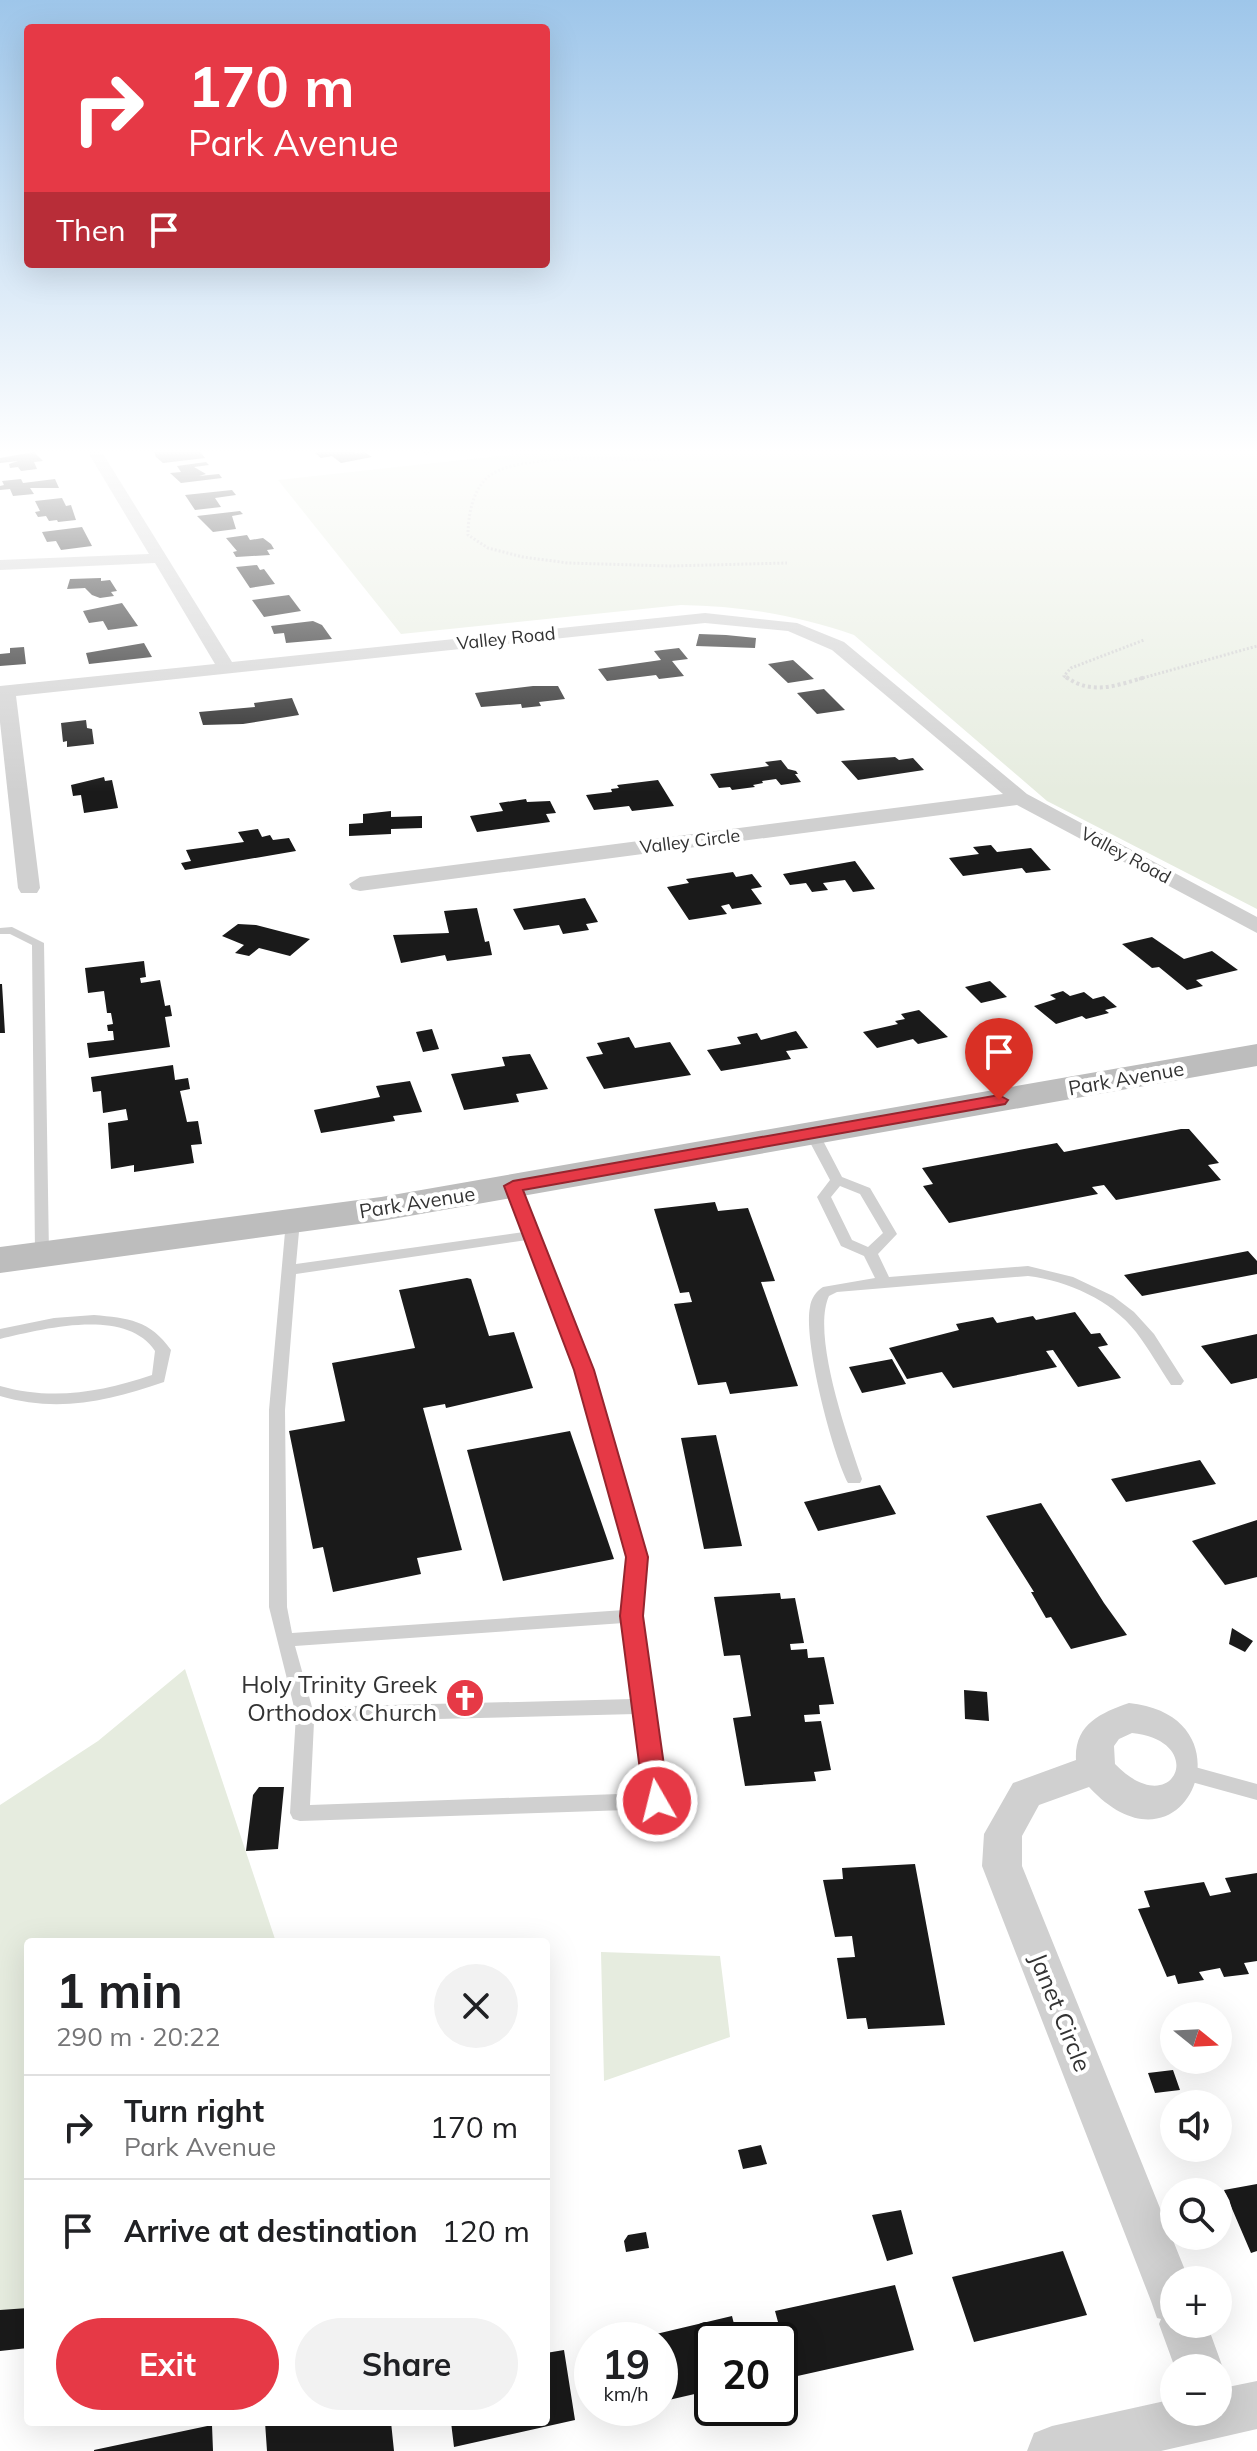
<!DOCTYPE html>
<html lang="en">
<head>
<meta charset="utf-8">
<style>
  :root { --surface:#fff; --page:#f2f2f2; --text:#202124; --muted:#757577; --line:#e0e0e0; --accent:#e63946 }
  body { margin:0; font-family:Mulish,sans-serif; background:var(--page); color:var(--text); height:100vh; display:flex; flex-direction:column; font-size:30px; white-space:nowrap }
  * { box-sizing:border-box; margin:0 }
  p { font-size:26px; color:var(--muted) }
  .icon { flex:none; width:44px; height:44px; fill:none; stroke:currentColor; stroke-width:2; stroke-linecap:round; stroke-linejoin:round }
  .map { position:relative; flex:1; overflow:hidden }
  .drawer { position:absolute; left:24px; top:1938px; width:526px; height:488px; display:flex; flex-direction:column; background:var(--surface); border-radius:8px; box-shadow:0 8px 32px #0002 }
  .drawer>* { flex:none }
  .top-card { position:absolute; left:24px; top:24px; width:526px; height:244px; border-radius:8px; box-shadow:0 8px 32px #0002; background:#e63946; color:#fff; overflow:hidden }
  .needle { width:52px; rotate:108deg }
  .fabs { position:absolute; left:1160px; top:2002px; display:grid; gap:16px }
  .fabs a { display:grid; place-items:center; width:72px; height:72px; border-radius:50%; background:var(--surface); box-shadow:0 8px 32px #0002; font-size:40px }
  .speed { position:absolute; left:574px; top:2322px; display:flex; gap:16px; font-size:40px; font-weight:700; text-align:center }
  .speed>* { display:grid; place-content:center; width:104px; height:104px; border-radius:50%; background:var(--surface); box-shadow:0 8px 32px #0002; line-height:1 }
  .speed small { font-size:20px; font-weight:400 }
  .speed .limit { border:4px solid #111; border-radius:12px; background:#fff; color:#111 }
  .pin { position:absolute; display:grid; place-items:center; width:68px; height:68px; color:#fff; margin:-82px -34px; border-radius:50% 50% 50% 0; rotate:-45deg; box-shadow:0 0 8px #0007 }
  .pin .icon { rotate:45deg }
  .me { position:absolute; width:88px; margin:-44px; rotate:352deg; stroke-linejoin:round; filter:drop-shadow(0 0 6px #0008) }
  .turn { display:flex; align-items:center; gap:28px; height:168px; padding:0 32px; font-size:36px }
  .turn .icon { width:104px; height:104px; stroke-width:2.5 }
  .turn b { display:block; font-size:56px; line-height:68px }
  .then { display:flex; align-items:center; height:76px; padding:0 32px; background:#0003; gap:16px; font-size:30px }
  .round { display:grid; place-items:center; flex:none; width:84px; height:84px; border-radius:42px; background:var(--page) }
  .summary { display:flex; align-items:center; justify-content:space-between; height:136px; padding:0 32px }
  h1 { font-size:48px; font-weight:700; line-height:60px }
  .action { display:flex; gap:16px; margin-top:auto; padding:16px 32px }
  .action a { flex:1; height:92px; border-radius:48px; background:var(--accent); color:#fff; font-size:32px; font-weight:700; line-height:92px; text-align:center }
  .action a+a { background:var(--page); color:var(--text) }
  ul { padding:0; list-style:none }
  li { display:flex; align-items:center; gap:24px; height:104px; padding:0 32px; border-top:2px solid var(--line) }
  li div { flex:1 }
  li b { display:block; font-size:30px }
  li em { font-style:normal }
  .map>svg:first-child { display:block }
</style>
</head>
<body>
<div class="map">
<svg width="1257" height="2451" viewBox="0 0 1257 2451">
  <rect width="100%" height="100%" fill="#fff"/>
  <!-- green -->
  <path fill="#e6ecdf" d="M563 449H1257V909L1047 801 854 635C797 615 741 606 681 605L401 634 278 480Z
    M185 1669 276 1942H28V2319L0 2322V1805L98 1741Z
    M601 1952 720 1956 730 2037 604 2081Z"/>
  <!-- building -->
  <path fill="#1a1a1a" d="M153 449H198L205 458 163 463 156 457Z
    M315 449H351L356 453 365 452 372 457 341 463 332 456 321 458 315 453 319 452Z
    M34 452 43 461 34 462 37 469 21 471 18 467 10 468 9 464 18 461 0 463V458Z
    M206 462 209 465 194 467 206 474 199 476 219 474 222 478 181 483 170 473 181 472 177 466Z
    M21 479 23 483 55 479 59 488H30L34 494 13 496 10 489 0 490V486L4 485 2 481Z
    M232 490 236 495 215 498 221 507 195 510 185 495Z
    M62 498 66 506 71 505 76 520 58 522 57 520 49 521 46 516 38 517 35 512 40 511 35 501Z
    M240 511 243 514 232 516 236 529 213 532 197 516Z
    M82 527 92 546 61 550 56 541 47 542 42 532Z
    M247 535 250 540 263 538 271 544 274 549 267 550 270 555 236 557 233 552 237 551 226 538Z
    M257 565 260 570 264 569 275 584 250 588 236 567Z
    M101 578V581L110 580 117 591 111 592 114 596 100 598 92 595 85 588 67 589 70 579Z
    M289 595 301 611 264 617 252 600Z
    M122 603 138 626 108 630 103 621 89 623 83 611Z
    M313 621 322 625 332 639 286 643 284 633 274 634 271 626Z
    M699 634 726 635 756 638 755 648 696 646Z
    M144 643 152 657 89 664 86 653Z
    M24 647 26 664 0 666V654L10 653V648Z
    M679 648 688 659 672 661 684 676 659 679 656 675 607 681 598 669 661 660 654 651Z
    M793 660 814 679 788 683 768 664Z
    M533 686H558L565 699 539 702 541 706 522 708 521 704 481 707 475 693Z
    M824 689 845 710 817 714 797 693Z
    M292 698 299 715 243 724 203 725 199 712 255 707 254 703Z
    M86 720 87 728 92 729 94 744 67 747V741L63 742 61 723Z
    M895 757 899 760 913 758 924 770 858 780 841 761Z
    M781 760 788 769 796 771 798 774H795L801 782 781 785 776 779 762 781 763 783 753 785 755 787 732 790 730 787 719 788 710 774 769 766 765 762Z
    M104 777 105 781 112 780 118 808 84 813 81 795 73 796 71 785Z
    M658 780 674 806 632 811 629 806 594 810 586 795 612 792 611 789 619 788 617 785Z
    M526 799 527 802 550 801 556 813 546 814 550 822 477 832 470 816 503 811 499 803Z
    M391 811V817L422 816V828L391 829V834L349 836V824L363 823V814Z
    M258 829 262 837 270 835 273 840 289 838 296 851 185 870 181 863 191 861 186 850 244 842 238 832Z
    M991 845 997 852 1031 848 1051 870 1026 873 1022 868 963 876 949 858 979 854 973 847Z
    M855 861 875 889 853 892 845 880 823 883 828 890 812 892 806 883 790 885 783 874Z
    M733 872 736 877 752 874 762 887 751 889 762 904 732 909 729 904 721 906 727 914 689 920 667 887 689 883 686 879Z
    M585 898 598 922 586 924 589 930 563 934 559 925 524 930 513 909Z
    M477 908 485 942 489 941 492 955 447 961 445 955 401 963 393 935 449 933 444 911Z
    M238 924 256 925 310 939 290 956 259 948 249 956 235 953 244 945 222 936Z
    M1152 937 1184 959 1212 951 1238 970 1196 980 1203 986 1187 990 1159 967 1152 968 1122 944Z
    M144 961 146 977 140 978 141 983 160 980 165 1006 170 1005 172 1016 165 1017 170 1047 89 1058 87 1043 114 1040 113 1031H108L107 1025 113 1024 111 1013H107L104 991 88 993 85 968Z
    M990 981 1007 997 981 1003 965 987Z
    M0 984H2L5 1033H0Z
    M1063 991 1070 996 1084 992 1093 999 1104 996 1117 1007 1105 1010 1109 1013 1086 1019 1082 1016 1056 1024 1034 1006 1056 999 1050 995Z
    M919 1010 948 1037 918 1044 913 1039 877 1048 863 1032 898 1024 895 1021 905 1019 901 1014Z
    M432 1029 439 1049 423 1052 416 1032Z
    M796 1031 808 1048 786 1051 791 1059 721 1071 707 1050 741 1044 737 1037 757 1033 761 1040Z
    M629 1037 635 1048 670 1042 691 1075 604 1089 586 1057 603 1054 597 1043Z
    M530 1054 548 1089 516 1094 519 1102 464 1110 451 1074 505 1066 502 1057Z
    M173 1065 175 1080 188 1078 190 1089 180 1091 187 1122 198 1121 202 1144 191 1145 194 1163 134 1172V1165L111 1169 108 1123 128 1120 126 1109 103 1113 101 1091 93 1092 91 1077Z
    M410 1081 422 1112 393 1116 395 1121 321 1133 314 1110 380 1097 376 1086Z
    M1181 1129H1189L1219 1163 1208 1165 1221 1180 1116 1200 1104 1185 1092 1187 1098 1194 949 1223 923 1186 933 1184 922 1168 1057 1143 1064 1152Z
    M715 1202 718 1211 748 1208 775 1281 761 1282 798 1386 730 1394 726 1382 698 1385 674 1304 692 1302 689 1292 680 1293 654 1209Z
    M1248 1251 1257 1261V1274L1142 1296 1124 1275Z
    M467 1278 471 1279 489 1336 514 1332 533 1388 446 1408 445 1404 423 1408 462 1550 417 1558 421 1574 333 1592 323 1547 313 1549 289 1431 345 1421 332 1363 415 1348 399 1290Z
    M1075 1312 1091 1334 1100 1333 1108 1345 1098 1347 1121 1378 1078 1387 1053 1350 1046 1351 1057 1367 953 1388 942 1372 907 1379 889 1348 959 1330 956 1324 993 1317 997 1323 1033 1316 1036 1320Z
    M1257 1334V1378L1231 1384 1201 1346Z
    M892 1359 906 1384 862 1393 849 1367Z
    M570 1431 614 1559 503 1581 467 1450Z
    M716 1435 742 1546 704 1549 681 1438Z
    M1200 1460 1216 1484 1126 1502 1111 1479Z
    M880 1485 896 1514 818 1531 804 1502Z
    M1041 1503 1104 1603 1127 1635 1071 1649 1051 1617 1046 1618 1031 1592H1034L986 1516Z
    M1257 1520V1577L1225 1585 1192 1541Z
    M780 1593 781 1599 795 1598 804 1643 790 1644 791 1650 807 1649 808 1658 824 1657 834 1704 819 1705 820 1714 804 1715 805 1722 821 1721 831 1770 814 1772 816 1781 745 1786 733 1718 751 1716 740 1655 724 1656 714 1597Z
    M1232 1628 1253 1641 1245 1652 1229 1644Z
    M964 1690 987 1692 989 1721 965 1719Z
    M259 1787H284L278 1849 246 1851 253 1795Z
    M915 1864 945 2025 868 2029 866 2018 847 2019 837 1958 855 1957 852 1936 835 1937 823 1880 843 1879 842 1868Z
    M1257 1873V1961L1244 1963 1249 1974 1224 1977 1220 1968 1199 1972 1204 1980 1178 1984 1175 1975 1167 1977 1138 1909 1150 1907 1144 1891 1204 1882 1210 1896 1231 1892 1225 1878Z
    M1173 2070 1180 2090 1155 2093 1148 2073Z
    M761 2145 767 2164 743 2169 738 2150Z
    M1257 2184V2251L1251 2253 1224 2190Z
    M901 2210 913 2254 887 2261 872 2215Z
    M646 2232 649 2248 626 2252 624 2241 628 2235Z
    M1063 2251 1087 2315 974 2342 952 2277Z
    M895 2285 914 2350 793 2377 775 2311Z
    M28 2308V2348L0 2351V2310Z
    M732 2316 738 2340H712V2390L660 2402V2340L635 2339Z
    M564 2350 575 2420 454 2447 451 2422H546V2353Z
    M265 2422H391L394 2451H267Z
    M212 2425 213 2451H94V2450Z"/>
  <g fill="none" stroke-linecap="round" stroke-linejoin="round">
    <!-- path-far1 -->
    <path stroke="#cdcdcd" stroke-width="3" stroke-dasharray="2 2" stroke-linecap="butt" d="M663 460C621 460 526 453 492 474 473 486 468 515 468 535L488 548 523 557 568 563 670 566 787 563
      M1069 679 1064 676 1071 668 1144 640
      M1139 679 1257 646"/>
    <!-- path -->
    <path stroke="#cdcdcd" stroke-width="4" stroke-dasharray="3 3" stroke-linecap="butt" d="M1066 677C1093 696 1117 685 1146 677"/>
    <!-- lane -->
    <path fill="#d0d0d0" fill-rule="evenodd" d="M12 927 44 943 49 1254 42 1258 35 1254 32 945 10 934H0V928Z
      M812 1129 819 1133 842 1177 870 1188 897 1234 878 1254 889 1277 1028 1266 1073 1277 1113 1296 1134 1312 1154 1334 1184 1381 1181 1385H1171C1159 1367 1149 1349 1136 1332 1111 1300 1068 1281 1028 1276L837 1292 829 1296C811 1335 848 1438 862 1479L860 1483H848C832 1452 803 1340 810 1307 811 1299 816 1291 823 1287L875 1278 864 1256 841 1246 817 1197 830 1180 805 1133ZM840 1186 860 1194 883 1233 868 1247 852 1240 831 1197Z
      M513 1182 520 1186 592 1370 645 1557 641 1616 667 1801 664 1807 657 1809 300 1821 293 1819 290 1813 296 1715 269 1607V1410L286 1221 293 1217 300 1221 296 1264 524 1232 506 1186ZM527 1240 576 1370 629 1557 624 1610 292 1633 287 1607 285 1410 296 1274ZM624 1623 634 1699 312 1707 295 1646ZM636 1714 646 1793 310 1805 314 1722Z
      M94 1315C128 1318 150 1320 171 1350L164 1382C109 1401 58 1413 0 1396V1386C53 1401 101 1392 152 1375L155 1351C126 1307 43 1329 0 1339V1329L54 1318Z
      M1195 1767 1257 1784V1800L1188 1781 1186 1775 1188 1769Z"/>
    <!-- street -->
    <path fill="#d0d0d0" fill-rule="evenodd" d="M86 449H100L232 662 705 613 797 623 844 642 1027 794 1257 917V933L1017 805 360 891 352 889 349 884 360 877 1003 794 832 650 788 631 705 623 16 696 40 888 37 893H21L18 888 0 722V686L215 664 155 563 0 570V560L149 554Z
      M416 449H431L433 451 426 455Z
      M1129 1703C1257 1716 1184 1890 1089 1787L1039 1805 1022 1836V1866L1189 2280H1174V2324H1207L1223 2368 1218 2380V2368H1175L1159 2324 1161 2319 1157 2318 1151 2301 982 1866 984 1834 1013 1783 1076 1760C1074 1725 1100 1713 1129 1703ZM1132 1733C1210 1741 1173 1824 1115 1764L1114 1746 1119 1739Z
      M1257 2381V2429L1161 2451H1027L1034 2433 1052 2426 1174 2399V2412H1218V2389Z"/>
    <!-- secondary -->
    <path fill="#bdbdbd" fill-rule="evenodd" d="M1257 1044V1066L381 1221 0 1273V1247L381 1197Z"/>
  </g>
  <!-- sky -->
  <linearGradient id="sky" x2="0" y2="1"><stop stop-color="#9ec6ea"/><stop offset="0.57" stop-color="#fff"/><stop offset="1" stop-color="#fff" stop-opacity="0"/></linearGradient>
  <rect width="1257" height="792" fill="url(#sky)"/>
  <!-- route -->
  <path fill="#e63946" stroke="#96252e" stroke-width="2" d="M999 1095 1008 1100 1005 1104 523 1190 594 1370 648 1557 643 1616 669 1801 665 1809 657 1812 648 1809 644 1801 620 1616 626 1557 574 1370 504 1186 513 1181Z"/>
  <!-- icons -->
  <defs>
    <g id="church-disc" transform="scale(2)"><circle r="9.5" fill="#e63946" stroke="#fff"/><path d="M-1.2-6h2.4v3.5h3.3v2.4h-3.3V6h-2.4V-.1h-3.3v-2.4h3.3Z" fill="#fff"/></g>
  </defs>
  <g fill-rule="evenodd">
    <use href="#church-disc" x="465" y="1698"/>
  </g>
  <g text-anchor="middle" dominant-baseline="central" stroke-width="8" stroke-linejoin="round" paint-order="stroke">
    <!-- far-street labels -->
    <g font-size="18" fill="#333" stroke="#fff">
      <text transform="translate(506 638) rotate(-6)">Valley Road</text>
      <text transform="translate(690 841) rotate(-7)">Valley Circle</text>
      <text transform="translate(1126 855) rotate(28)">Valley Road</text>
    </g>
    <!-- street labels -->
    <g font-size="20" fill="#333" stroke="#fff">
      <text transform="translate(1126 1078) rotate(-10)">Park Avenue</text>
      <text transform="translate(417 1202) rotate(-9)">Park Avenue</text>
    </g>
    <!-- near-poi labels -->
    <g font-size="24" fill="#333" stroke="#fff" text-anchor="end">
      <text x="437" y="1684">Holy Trinity Greek<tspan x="437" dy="28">Orthodox Church</tspan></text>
    </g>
    <!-- near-street labels -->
    <g font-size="24" fill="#333" stroke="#fff">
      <text transform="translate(1061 2012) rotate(68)">Janet Circle</text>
    </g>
  </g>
</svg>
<div class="fabs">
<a><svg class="needle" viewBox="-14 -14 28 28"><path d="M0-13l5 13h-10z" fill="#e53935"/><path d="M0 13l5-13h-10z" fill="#757577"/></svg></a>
<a><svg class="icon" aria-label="sound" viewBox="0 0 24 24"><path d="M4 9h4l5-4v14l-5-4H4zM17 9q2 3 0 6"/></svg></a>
<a><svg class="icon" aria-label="search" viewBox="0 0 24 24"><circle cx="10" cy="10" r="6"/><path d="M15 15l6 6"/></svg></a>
<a>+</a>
<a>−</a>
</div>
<div class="speed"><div>19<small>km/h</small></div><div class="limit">20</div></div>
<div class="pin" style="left:999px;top:1100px;background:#d93025"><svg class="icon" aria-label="arrive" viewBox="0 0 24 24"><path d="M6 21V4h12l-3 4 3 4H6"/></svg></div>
<svg class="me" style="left:657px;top:1801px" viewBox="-20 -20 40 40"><circle r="17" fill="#e63946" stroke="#fff" stroke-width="3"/><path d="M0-11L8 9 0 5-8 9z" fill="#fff"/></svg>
<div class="top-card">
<div class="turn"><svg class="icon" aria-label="right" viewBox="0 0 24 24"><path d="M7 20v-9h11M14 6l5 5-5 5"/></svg><div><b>170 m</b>Park Avenue</div></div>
<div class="then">Then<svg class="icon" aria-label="arrive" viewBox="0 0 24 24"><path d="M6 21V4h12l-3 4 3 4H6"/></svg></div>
</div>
<section class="drawer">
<div class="summary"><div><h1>1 min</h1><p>290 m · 20:22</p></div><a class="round"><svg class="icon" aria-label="close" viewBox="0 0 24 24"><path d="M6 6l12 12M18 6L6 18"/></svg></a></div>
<ul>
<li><svg class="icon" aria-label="right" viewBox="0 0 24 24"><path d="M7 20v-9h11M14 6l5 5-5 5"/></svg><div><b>Turn right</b><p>Park Avenue</p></div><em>170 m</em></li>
<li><svg class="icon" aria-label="arrive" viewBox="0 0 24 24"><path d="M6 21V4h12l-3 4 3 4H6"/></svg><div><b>Arrive at destination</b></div><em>120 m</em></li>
</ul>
<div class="action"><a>Exit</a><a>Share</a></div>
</section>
</div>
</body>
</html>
